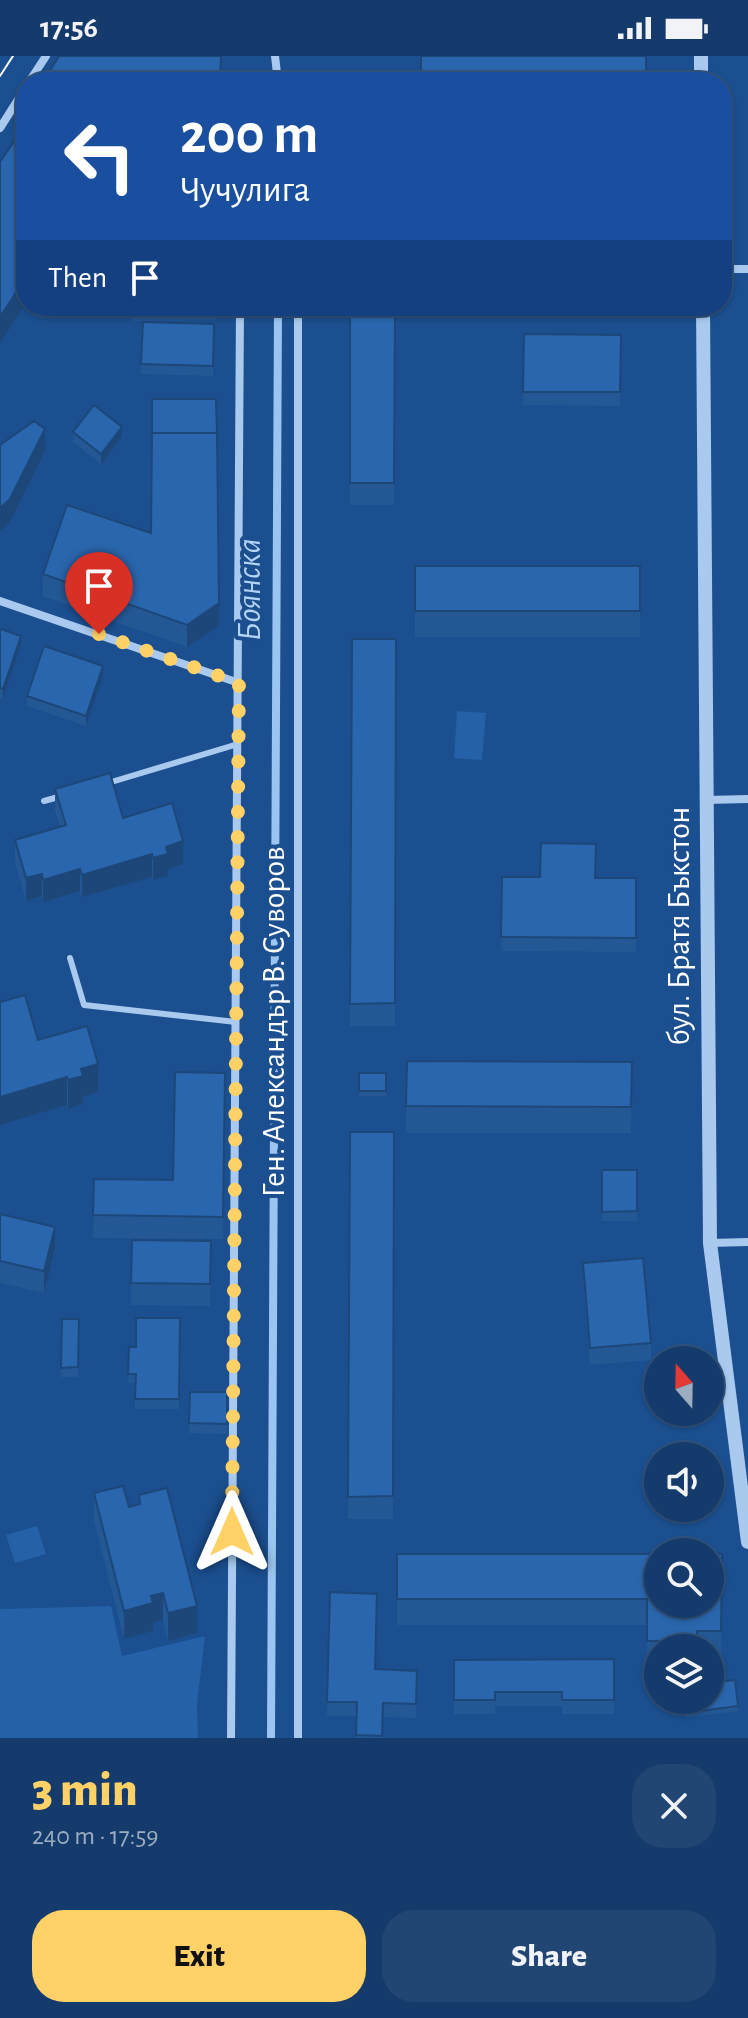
<!DOCTYPE html>
<html lang="en">
<head>
<meta charset="utf-8">
<style>
  :root { --surface:#143b6b; --page:#214673; --text:#f1f3f6; --muted:#9dadc1; --line:#33557e; --accent:#ffd166 }
  body { margin:0; font-family:"Alegreya Sans",sans-serif; background:var(--page); color:var(--text); height:100vh; display:flex; flex-direction:column; font-size:30px; white-space:nowrap }
  * { box-sizing:border-box; margin:0 }
  p { font-size:26px; color:var(--muted) }
  .icon { flex:none; width:44px; height:44px; fill:none; stroke:currentColor; stroke-width:2; stroke-linecap:round; stroke-linejoin:round }
  .map { position:relative; height:1682px; overflow:hidden }
  .side { display:flex; flex-direction:column; background:var(--surface); flex:1 }
  .side>* { flex:none }
  .banner { position:absolute; left:16px; top:16px; width:716px; height:244px; border-radius:32px; box-shadow:0 2px 6px #0004,0 0 0 2px var(--line); background:#1a4fa0; color:#fff; overflow:hidden }
  .needle { width:52px; rotate:340deg }
  .controls { position:absolute; left:644px; top:1290px; display:grid; gap:16px }
  .controls a { display:grid; place-items:center; width:80px; height:80px; border-radius:50%; background:var(--surface); box-shadow:0 2px 6px #0004,0 0 0 2px var(--line); font-size:40px }
  .pin { position:absolute; display:grid; place-items:center; width:68px; height:68px; color:#fff; margin:-82px -34px; border-radius:50% 50% 50% 0; rotate:-45deg; box-shadow:0 0 8px #0007 }
  .pin .icon { rotate:45deg }
  .me { position:absolute; width:88px; margin:-44px; rotate:0deg; stroke-linejoin:round; filter:drop-shadow(0 0 6px #0008) }
  .turn { display:flex; align-items:center; gap:28px; height:168px; padding:0 32px; font-size:36px }
  .turn .icon { width:104px; height:104px; stroke-width:2.5 }
  .turn b { display:block; font-size:56px; line-height:68px }
  .then { display:flex; align-items:center; height:76px; padding:0 32px; background:#0003; gap:16px; font-size:30px }
  .round { display:grid; place-items:center; flex:none; width:84px; height:84px; border-radius:32px; background:var(--page) }
  .head { display:flex; align-items:center; justify-content:space-between; height:136px; padding:0 32px }
  h1 { font-size:48px; font-weight:800; line-height:60px; color:var(--accent) }
  .primary-button { display:flex; gap:16px; margin-top:auto; padding:16px 32px }
  .primary-button a { flex:1; height:92px; border-radius:32px; background:var(--accent); color:#111; font-size:32px; font-weight:800; line-height:92px; text-align:center }
  .primary-button a+a { background:var(--page); color:var(--text) }
  .status { display:flex; justify-content:space-between; align-items:center; height:56px; padding:0 40px; background:var(--surface); direction:ltr }
  .status svg { height:22px; fill:currentColor }
  .map>svg:first-child { display:block }
</style>
</head>
<body>
<div class="status"><b>17:56</b><svg viewBox="0 0 49 12"><path d="M0 12V9h3v3zM5 12V6h3v6zM10 12V3h3v9zM15 12V0h3v12zM26 1h20v11H26zM47 4h2v5h-2z"/></svg></div>
<div class="map">
<svg width="748" height="1682" viewBox="0 0 748 1682">
  <rect width="100%" height="100%" fill="#1b4f8f"/>
  <!-- green -->
  <path fill="#2461a8" d="M457 655 486 657 482 704 454 702Z
    M37 1470 46 1498 15 1507 6 1479Z
    M111 1550 122 1600 205 1580 197 1649 198 1682H0V1553Z"/>
  <g fill="none" stroke-linecap="round" stroke-linejoin="round">
    <!-- stream -->
    <path stroke="#9cc4f0" stroke-width="8" d="M271 1682 278 250"/>
    <!-- service -->
    <path stroke="#a9c9ee" stroke-width="6" d="M108 727 238 688
      M44 745 62 740
      M70 902 84 949 236 966"/>
    <!-- minor -->
    <path stroke="#a9c9ee" stroke-width="8" d="M275 0 278 26
      M29 26 46 0
      M0 72 26 31
      M722 213H748
      M298 250V1682
      M0 545 239 627
      M706 744 748 743
      M710 1187 748 1186
      M231 1682 240 250"/>
    <!-- tertiary -->
    <path stroke="#a9c9ee" stroke-width="14" d="M701 0V26
      M703 250 710 1187 748 1486"/>
    <!-- tram -->
    <path stroke="#fff" stroke-width="2" d="M0 20 13 0"/>
  </g>
  <!-- wall -->
  <path fill="#245895" d="M131 250H216L215 264 131 265Z
    M350 250H395L394 449H350Z
    M143 266 214 268 213 320 141 318Z
    M524 278 621 279 620 350 523 349Z
    M73 376 122 381 101 408 73 386Z
    M415 510H640V581H415Z
    M43 518 219 570 187 591 43 540Z
    M0 573 21 589 3 643 0 642Z
    M352 583H396L395 970H350Z
    M103 620 86 670 27 650V640Z
    M55 733 123 762 183 808 168 813V820L153 824 152 821 82 841 80 835 43 846 42 840 26 845 15 806V784L60 771 55 755Z
    M502 821 636 822V896L501 895Z
    M0 946 38 984 98 1036 83 1041V1048L68 1053 67 1049 0 1069Z
    M407 1005 632 1006 631 1077H406Z
    M225 1017 223 1183 93 1182 94 1123 173 1124Z
    M359 1017H386V1040H359Z
    M350 1076H394L393 1463H348Z
    M602 1114H637V1165H602Z
    M0 1158 55 1193 44 1237 0 1227Z
    M132 1184 211 1185 210 1250 131 1249Z
    M583 1207 651 1287V1304L590 1309 583 1225Z
    M180 1262 179 1353H135V1328L128 1327 129 1291H136Z
    M62 1263H79L78 1321H61Z
    M190 1336H227V1378L189 1377Z
    M94 1437 129 1451 139 1448V1439L197 1577 168 1585 163 1564 153 1567V1575L124 1583 94 1465Z
    M397 1498H722L721 1601H710V1592H658V1611H647V1569H397Z
    M330 1536 375 1613 417 1615 416 1662 383 1661V1682H356V1660H327Z
    M614 1603V1658H562V1650H495V1658H454V1604Z
    M683 1644H710L738 1650V1655L685 1662Z"/>
  <!-- shaded-wall -->
  <path fill="#1d4779" d="M26 221V247L0 287V261Z
    M122 371V381L101 408V398Z
    M45 373V395L10 466 0 475V452Z
    M219 547V570L187 591V569Z
    M21 580V589L3 643V633Z
    M103 610V620L86 670V660Z
    M183 785V808L168 813V820L153 824V802L166 791Z
    M152 798V821L82 841V819Z
    M80 813V835L43 846V824Z
    M42 818V840L26 845V822Z
    M98 1008V1036L83 1041V1048L68 1053V1024L81 1013Z
    M67 1021V1049L0 1069V1041Z
    M55 1171V1193L44 1237V1215Z
    M163 1537V1564L153 1567V1575L124 1583V1555L151 1540Z
    M197 1550V1577L168 1585V1557Z"/>
  <!-- building -->
  <path fill="#2a66ad" stroke="#1d4779" stroke-width="2" d="M59 0H221L220 26H43Z
    M421 0H646V26H421Z
    M19 78 26 82V221L0 261V106Z
    M350 250H395L394 427H350Z
    M143 266 214 268 213 310 141 308Z
    M524 278 621 279 620 336H523Z
    M152 343H216L217 377H152Z
    M94 349 122 371 101 398 73 376Z
    M34 365 45 373 10 443 0 452V389Z
    M152 377H217L219 547 187 569 43 518 67 449 151 477Z
    M415 510H640V555H415Z
    M0 573 21 580 3 633 0 632Z
    M352 583H396L395 947 350 948Z
    M44 590 103 610 86 660 27 640Z
    M110 717 123 762 172 747 183 785 166 791 168 798 153 802 152 798 82 819 80 813 43 824 42 818 26 822 15 784 66 769 55 733Z
    M541 787 596 788 595 822H636V882L501 881 502 821H540Z
    M25 939 38 984 87 970 98 1008 81 1013 83 1020 68 1024 67 1021 0 1041V946Z
    M407 1005 632 1006 631 1051 406 1050Z
    M175 1016 225 1017 223 1161 93 1159 94 1123 173 1124Z
    M359 1017H386V1035H359Z
    M350 1076H394L393 1440 348 1441Z
    M602 1114H637V1155L602 1156Z
    M0 1158 55 1171 44 1215 0 1205Z
    M132 1184 211 1185 210 1228 131 1227Z
    M643 1202 651 1287 590 1292 583 1207Z
    M136 1262H180L179 1343H135L136 1318H128L129 1291H136Z
    M62 1263H79L78 1311 61 1312Z
    M190 1336H227V1368L189 1367Z
    M123 1430 129 1451 140 1448 139 1439 167 1432 197 1550 168 1557 163 1537 151 1540 153 1547 124 1555 94 1437Z
    M397 1498H658V1548H710V1498H722L721 1575H697V1585H647V1543H397Z
    M330 1536 377 1538 375 1613 417 1615 416 1648 383 1647 382 1680 356 1679 357 1646H327Z
    M614 1603V1644H562V1636H495V1644H454V1604Z
    M735 1624 738 1650 685 1657 684 1644H710V1627Z"/>
  <g fill="none" stroke-linecap="round" stroke-linejoin="round">
    <!-- route -->
    <path stroke="#ffd166" stroke-width="14" stroke-dasharray="0 25.2" d="M99 578 239 627 232 1476"/>
  </g>
  <g text-anchor="middle" dominant-baseline="central" stroke-width="8" stroke-linejoin="round" paint-order="stroke">
    <!-- street labels -->
    <g font-size="32" fill="#fff" stroke="#1b4f8f">
      <text transform="translate(679 870) rotate(-90)">бул. Братя Бъкстон</text>
      <text transform="translate(274 966) rotate(-90)">Ген. Александър В. Суворов</text>
    </g>
    <!-- water labels -->
    <g font-size="34" font-style="italic" fill="#b5d3f5" stroke="#1b4f8f">
      <text transform="translate(250 534) rotate(-90)">Боянска</text>
    </g>
  </g>
</svg>
<div class="controls">
<a><svg class="needle" viewBox="-14 -14 28 28"><path d="M0-13l5 13h-10z" fill="#e53935"/><path d="M0 13l5-13h-10z" fill="#9dadc1"/></svg></a>
<a><svg class="icon" aria-label="sound" viewBox="0 0 24 24"><path d="M4 9h4l5-4v14l-5-4H4zM17 9q2 3 0 6"/></svg></a>
<a><svg class="icon" aria-label="search" viewBox="0 0 24 24"><circle cx="10" cy="10" r="6"/><path d="M15 15l6 6"/></svg></a>
<a><svg class="icon" aria-label="layers" viewBox="0 0 24 24"><path d="M12 4l9 5-9 5-9-5zM3 14l9 5 9-5"/></svg></a>
</div>
<div class="pin" style="left:99px;top:578px;background:#d93025"><svg class="icon" aria-label="arrive" viewBox="0 0 24 24"><path d="M6 21V4h12l-3 4 3 4H6"/></svg></div>
<svg class="me" style="left:232px;top:1476px" viewBox="-20 -20 40 40"><path d="M0-17L14 15 0 8-14 15z" fill="#ffd166" stroke="#fff" stroke-width="4"/></svg>
<div class="banner">
<div class="turn"><svg class="icon" aria-label="left" viewBox="0 0 24 24"><path d="M17 20v-9H6M10 6l-5 5 5 5"/></svg><div><b>200 m</b>Чучулига</div></div>
<div class="then">Then<svg class="icon" aria-label="arrive" viewBox="0 0 24 24"><path d="M6 21V4h12l-3 4 3 4H6"/></svg></div>
</div>
</div>
<section class="side">
<div class="head"><div><h1>3 min</h1><p>240 m · 17:59</p></div><a class="round"><svg class="icon" aria-label="close" viewBox="0 0 24 24"><path d="M6 6l12 12M18 6L6 18"/></svg></a></div>
<div class="primary-button"><a>Exit</a><a>Share</a></div>
</section>
</body>
</html>
